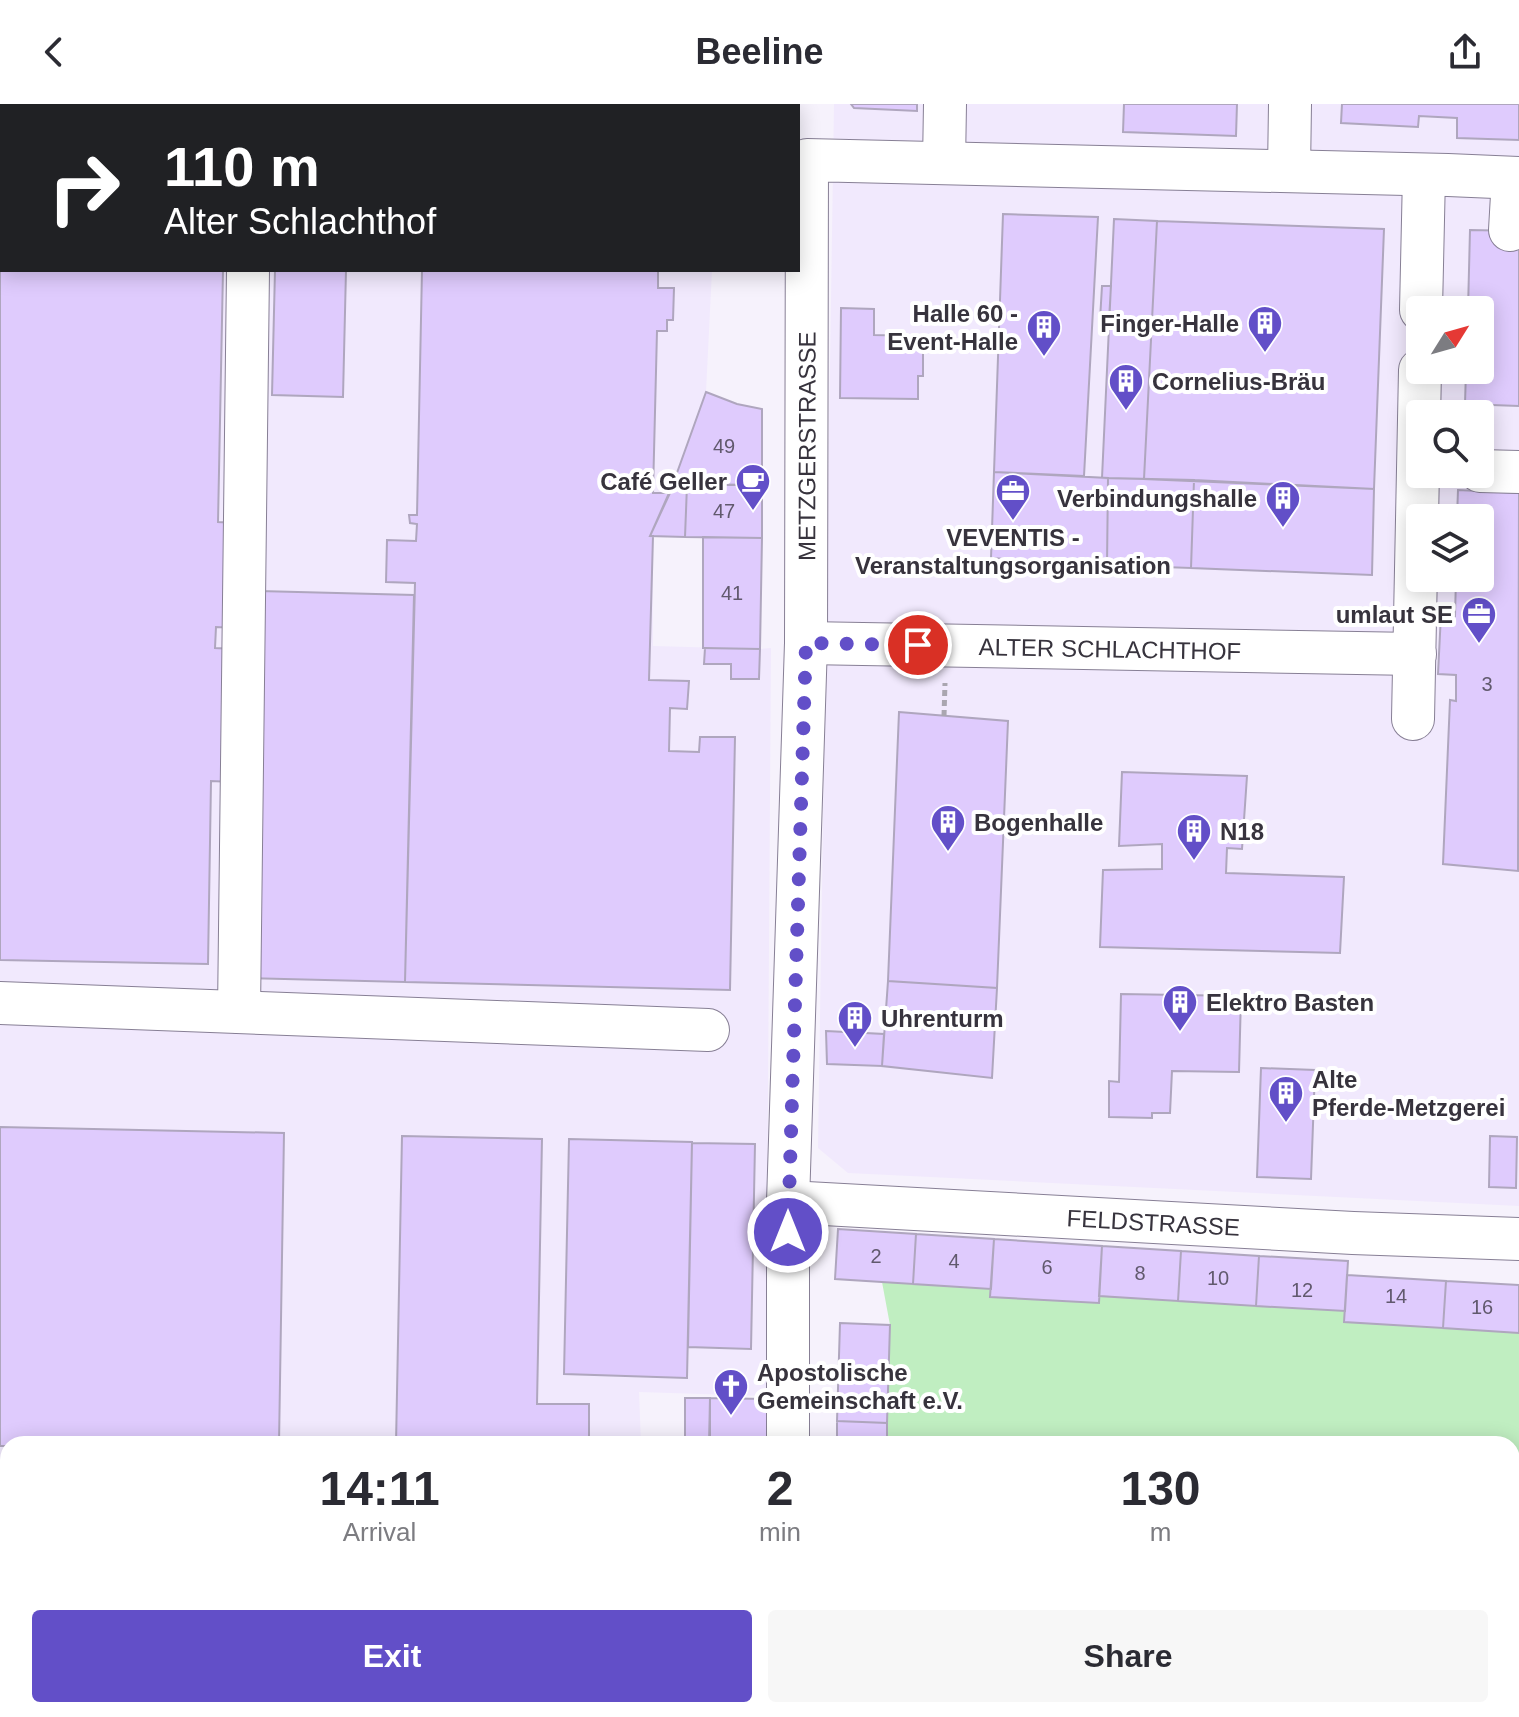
<!DOCTYPE html>
<html lang="en">
<head>
<meta charset="utf-8">
<style>
  :root { --surface:#fff; --page:#f7f7f7; --text:#2b2b33; --muted:#7c7c81; --accent:#624fc8 }
  body { margin:0; font-family:Helvetica,sans-serif; background:var(--page); color:var(--text); height:100vh; display:flex; flex-direction:column; font-size:30px; white-space:nowrap }
  * { box-sizing:border-box; margin:0 }
  p { font-size:26px; color:var(--muted) }
  .icon { flex:none; width:44px; height:44px; fill:none; stroke:currentColor; stroke-width:2; stroke-linecap:round; stroke-linejoin:round }
  .map { position:relative; flex:1; overflow:hidden }
  .drawer { position:absolute; left:0px; top:1332px; width:1520px; height:282px; display:flex; flex-direction:column; background:var(--surface); border-radius:24px 24px 0 0; box-shadow:0 4px 20px #0003 }
  .drawer>* { flex:none }
  .guide { position:absolute; left:0px; top:0px; width:800px; height:168px; box-shadow:0 4px 20px #0003; background:#202124; color:#fff; overflow:hidden }
  .needle { width:52px; rotate:53deg }
  .buttons { position:absolute; left:1406px; top:192px; display:grid; gap:16px }
  .buttons a { display:grid; place-items:center; width:88px; height:88px; border-radius:8px; background:var(--surface); box-shadow:0 4px 20px #0003; font-size:40px }
  .pin { position:absolute; display:grid; place-items:center; width:68px; height:68px; color:#fff; margin:-34px; border:4px solid #fff; border-radius:50%; box-shadow:0 2px 8px #0007 }
  .me { position:absolute; width:88px; margin:-44px; rotate:0deg; stroke-linejoin:round; filter:drop-shadow(0 0 6px #0008) }
  .turn { display:flex; align-items:center; gap:28px; height:168px; padding:0 32px; font-size:36px }
  .turn .icon { width:104px; height:104px; stroke-width:2.5 }
  .turn b { display:block; font-size:56px; line-height:68px }
  .eta { display:flex; justify-content:space-evenly; align-items:center; height:136px; text-align:center }
  .eta b { font-size:48px; font-weight:700; line-height:56px }
  .primary-button { display:flex; gap:16px; margin-top:auto; padding:16px 32px }
  .primary-button a { flex:1; height:92px; border-radius:8px; background:var(--accent); color:#fff; font-size:32px; font-weight:700; line-height:92px; text-align:center }
  .primary-button a+a { background:var(--page); color:var(--text) }
  header { display:flex; justify-content:space-between; align-items:center; height:104px; padding:0 32px; background:var(--surface); font-size:36px; font-weight:700 }
  .map>svg:first-child { display:block }
</style>
</head>
<body>
<header><svg class="icon" aria-label="back" viewBox="0 0 24 24"><path d="M15 5l-7 7 7 7"/></svg>Beeline<svg class="icon" aria-label="share" viewBox="0 0 24 24"><path d="M12 15V3M7 8l5-5 5 5M5 13v7h14v-7"/></svg></header>
<div class="map">
<svg width="1519" height="1613" viewBox="0 0 1519 1613">
  <rect width="100%" height="100%" fill="#f6f2fc"/>
  <!-- built -->
  <path fill="#f1e9fd" fill-rule="evenodd" d="M0 0H719L718 2H2V166H712L706 288 673 380 650 431 653 432V542L760 545 771 544 766 1292 639 1288 641 1340H8V1430H0Z
    M834 0H1519V1102L848 1069 818 1044ZM1420 206H1480V266H1420ZM1420 310H1480V370H1420ZM1420 414H1480V474H1420Z"/>
  <!-- green -->
  <path fill="#c0eec1" d="M882 1178 991 1185V1193L1098 1199 1099 1192 1345 1207V1218L1519 1229V1482H1512V1340H1390L1226 1335 1225 1340H887L890 1221Z"/>
  <!-- building -->
  <path fill="#dfcbfd" stroke="#afa6be" stroke-width="2" d="M62 0H227V2Z
    M851 0H917V7L854 4Z
    M1124 0H1237L1236 32 1123 28Z
    M1342 0H1519V36L1457 34V14L1419 12 1418 23 1341 19Z
    M1003 110 1098 113 1084 372 994 368Z
    M1114 115 1157 117 1144 375 1102 374Z
    M1157 117 1384 125 1374 385 1144 375Z
    M1470 126 1519 127V302L1465 300 1466 266H1480V206H1468Z
    M0 152H2V166H223L218 418 238 419 236 524 216 523 215 544 235 545 232 678 211 677 208 860 0 856Z
    M275 166H346L343 293 272 291Z
    M422 166H658V184H674L673 216H667V227H657L653 389H670L650 432H653L649 576 689 577 687 605 670 604 669 647 699 648 700 633H735L730 886 405 878 415 479 386 478 387 436 416 437 417 420 410 419 409 411H417Z
    M1102 182H1111L1109 216H1100Z
    M841 204 874 205V231L923 232V272H918V295L840 294Z
    M706 288 737 300 762 305V381L673 380Z
    M994 368 1108 374 1107 461 991 454Z
    M1108 374 1194 376 1191 464 1107 461Z
    M1194 376 1374 385 1372 471 1191 464Z
    M673 380 687 381 685 433 650 432Z
    M687 381H762V434L685 433Z
    M1458 386 1519 389 1518 767 1443 760 1450 596 1456 597V571L1438 570 1441 510 1455 512 1456 474H1480V414H1457Z
    M703 433 762 434 760 545 703 544Z
    M259 487 414 491 405 878 249 874Z
    M705 544 760 545 759 575H731V560H704Z
    M899 608 1008 617 997 884 888 877Z
    M1122 668 1247 672 1242 745 1227 744 1226 769 1344 773 1340 849 1100 843 1103 766 1162 765V740L1119 742Z
    M888 877 997 884 992 974 882 962Z
    M1121 890 1241 892 1239 968 1172 967 1170 1009H1152V1014L1109 1013V977L1119 978Z
    M826 927 884 930 882 962 827 960Z
    M1261 964 1315 966 1311 1075 1257 1073Z
    M0 1023 284 1029 279 1340H8V1342H0Z
    M402 1032 542 1035 537 1300H589V1340H396Z
    M1490 1032 1517 1033 1516 1084 1489 1083Z
    M569 1035 692 1038 687 1274 564 1270Z
    M692 1039 755 1040 751 1245 688 1243Z
    M838 1125 916 1130 913 1180 835 1175Z
    M916 1130 994 1135 991 1185 913 1180Z
    M994 1135 1102 1142 1099 1199 990 1193Z
    M1102 1142 1181 1147 1178 1197 1099 1192Z
    M1181 1147 1259 1152 1256 1202 1178 1197Z
    M1259 1152 1348 1157 1345 1207 1256 1202Z
    M1347 1171 1446 1177 1443 1224 1344 1218Z
    M1446 1177 1519 1181V1229L1443 1224Z
    M840 1219 890 1221 887 1319 837 1317Z
    M685 1294H710V1335L698 1334V1340H685Z
    M710 1294 767 1295V1340H709Z
    M837 1317 887 1319V1340H837Z
    M1225 1335 1390 1340H1225Z
    M0 1480H8V1534H0Z
    M1512 1482H1519V1533H1512Z"/>
  <g fill="none" stroke-linecap="round" stroke-linejoin="round">
    <!-- minor casing -->
    <g stroke="#877f95" stroke-width="44">
      <g id="minor">
        <path d="M0 16H2"/>
        <path d="M944 59 945 0"/>
        <path d="M1289 67 1290 0"/>
        <path d="M1510 126 1513 74"/>
        <path d="M1421 206 1424 71"/>
        <path d="M1480 367 1519 368"/>
        <path id="s1" d="M806 539 1415 550"/>
        <path d="M1413 615 1420 266"/>
        <path d="M0 899 708 926"/>
        <path d="M239 908 248 166"/>
        <path id="s2" d="M788 1098 1353 1129 1519 1135"/>
        <path id="s3" d="M788 1340V1098L806 539 807 56 1448 71 1519 74"/>
      </g>
    </g>
    <!-- major casing -->
    <g stroke="#d3d2d4" stroke-width="46">
      <path id="major" d="M0 1578H8
        M101 1606V1613
        M391 1606 394 1608 681 1612 832 1610 837 1606
        M1473 1606 1484 1613H1513"/>
    </g>
    <!-- path -->
    <path stroke="#aaa6b0" stroke-width="5" stroke-dasharray="6 4" stroke-linecap="butt" d="M944 612 945 579
      M1512 1545H1519"/>
    <!-- minor -->
    <use href="#minor" stroke="#fff" stroke-width="42"/>
    <!-- major -->
    <use href="#major" stroke="#e3b2ac" stroke-width="44"/>
    <!-- rail casing -->
    <g stroke="#a09ca6" stroke-width="9">
      <path id="rail" d="M475 2 476 0
        M511 2 512 0
        M526 2V0
        M568 2V0
        M600 2V0"/>
    </g>
    <!-- rail -->
    <use href="#rail" stroke="#fff" stroke-width="6" stroke-dasharray="18" stroke-linecap="butt"/>
  </g>
  <g fill="none" stroke-linecap="round" stroke-linejoin="round">
    <!-- route -->
    <path stroke="#624fc8" stroke-width="14" stroke-dasharray="0 25.2" d="M788 1128 806 539 918 541"/>
  </g>
  <!-- icons -->
  <defs>
    <g id="building-pin" transform="scale(1.8)"><path d="M0 17L-7.5 6A9.5 9.5 0 1 1 7.5 6Z" fill="#624fc8" stroke="#fff"/><path d="M-4-6H4V6H1V3H-1V6H-4ZM-2.5-4.3h1.7v1.8h-1.7ZM.8-4.3h1.7v1.8H.8ZM-2.5-1h1.7V.8h-1.7ZM.8-1h1.7V.8H.8Z" fill="#fff"/></g>
    <g id="cafe-pin" transform="scale(1.8)"><path d="M0 17L-7.5 6A9.5 9.5 0 1 1 7.5 6Z" fill="#624fc8" stroke="#fff"/><path d="M-5.5-4.5H6V0H3Q3 3.5 0 3.5H-2.5Q-5.5 3.5-5.5 0ZM3-3.2v2h1.7v-2ZM-6 4.5H4V6H-6Z" fill="#fff"/></g>
    <g id="office-pin" transform="scale(1.8)"><path d="M0 17L-7.5 6A9.5 9.5 0 1 1 7.5 6Z" fill="#624fc8" stroke="#fff"/><path d="M-6-3h4V-5.5h4V-3h4V5H-6ZM-1-4.5V-3h2v-1.5ZM-6 0V1H6V0Z" fill="#fff"/></g>
    <g id="church-pin" transform="scale(1.8)"><path d="M0 17L-7.5 6A9.5 9.5 0 1 1 7.5 6Z" fill="#624fc8" stroke="#fff"/><path d="M-1.2-6h2.4v3.5h3.3v2.4h-3.3V6h-2.4V-.1h-3.3v-2.4h3.3Z" fill="#fff"/></g>
  </defs>
  <g fill-rule="evenodd">
    <use href="#building-pin" x="1265" y="219"/>
    <use href="#building-pin" x="1044" y="223"/>
    <use href="#building-pin" x="1126" y="277"/>
    <use href="#cafe-pin" x="753" y="377"/>
    <use href="#office-pin" x="1013" y="387"/>
    <use href="#building-pin" x="1283" y="394"/>
    <use href="#office-pin" x="1479" y="510"/>
    <use href="#building-pin" x="948" y="718"/>
    <use href="#building-pin" x="1194" y="727"/>
    <use href="#building-pin" x="1180" y="898"/>
    <use href="#building-pin" x="855" y="914"/>
    <use href="#building-pin" x="1286" y="989"/>
    <use href="#church-pin" x="731" y="1282"/>
  </g>
  <g text-anchor="middle" dominant-baseline="central" stroke-width="8" stroke-linejoin="round" paint-order="stroke">
    <!-- number labels -->
    <g font-size="20" fill="#61596d">
      <text x="724" y="342">49</text>
      <text x="724" y="407">47</text>
      <text x="732" y="489">41</text>
      <text x="1487" y="580">3</text>
      <text x="876" y="1152">2</text>
      <text x="954" y="1157">4</text>
      <text x="1047" y="1163">6</text>
      <text x="1140" y="1169">8</text>
      <text x="1218" y="1174">10</text>
      <text x="1302" y="1186">12</text>
      <text x="1396" y="1192">14</text>
      <text x="1482" y="1203">16</text>
    </g>
    <!-- poi labels -->
    <g font-size="24" font-weight="bold" fill="#37333d" stroke="#fff" text-anchor="start">
      <text x="1018" y="209" text-anchor="end">Halle 60 -<tspan x="1018" dy="28">Event-Halle</tspan></text>
      <text x="1239" y="219" text-anchor="end">Finger-Halle</text>
      <text x="1152" y="277">Cornelius-Bräu</text>
      <text x="727" y="377" text-anchor="end">Café Geller</text>
      <text x="1257" y="394" text-anchor="end">Verbindungshalle</text>
      <text x="1013" y="433" text-anchor="middle">VEVENTIS -<tspan x="1013" dy="28">Veranstaltungsorganisation</tspan></text>
      <text x="1453" y="510" text-anchor="end">umlaut SE</text>
      <text x="974" y="718">Bogenhalle</text>
      <text x="1220" y="727">N18</text>
      <text x="1206" y="898">Elektro Basten</text>
      <text x="881" y="914">Uhrenturm</text>
      <text x="1312" y="975">Alte<tspan x="1312" dy="28">Pferde-Metzgerei</tspan></text>
      <text x="757" y="1268">Apostolische<tspan x="757" dy="28">Gemeinschaft e.V.</tspan></text>
    </g>
    <!-- street labels -->
    <g font-size="24" fill="#37333d" stroke="#fff">
      <text stroke="none"><textPath href="#s3" startOffset="998">METZGERSTRASSE</textPath></text>
      <text stroke="none"><textPath href="#s1" startOffset="304">ALTER SCHLACHTHOF</textPath></text>
      <text stroke="none"><textPath href="#s2" startOffset="366">FELDSTRASSE</textPath></text>
    </g>
  </g>
</svg>
<div class="buttons">
<a><svg class="needle" viewBox="-14 -14 28 28"><path d="M0-13l5 13h-10z" fill="#e53935"/><path d="M0 13l5-13h-10z" fill="#7c7c81"/></svg></a>
<a><svg class="icon" aria-label="search" viewBox="0 0 24 24"><circle cx="10" cy="10" r="6"/><path d="M15 15l6 6"/></svg></a>
<a><svg class="icon" aria-label="layers" viewBox="0 0 24 24"><path d="M12 4l9 5-9 5-9-5zM3 14l9 5 9-5"/></svg></a>
</div>
<div class="pin" style="left:918px;top:541px;background:#d93025"><svg class="icon" aria-label="arrive" viewBox="0 0 24 24"><path d="M6 21V4h12l-3 4 3 4H6"/></svg></div>
<svg class="me" style="left:788px;top:1128px" viewBox="-20 -20 40 40"><circle r="17" fill="#624fc8" stroke="#fff" stroke-width="3"/><path d="M0-11L8 9 0 5-8 9z" fill="#fff"/></svg>
<div class="guide">
<div class="turn"><svg class="icon" aria-label="right" viewBox="0 0 24 24"><path d="M7 20v-9h11M14 6l5 5-5 5"/></svg><div><b>110 m</b>Alter Schlachthof</div></div>
</div>
<section class="drawer">
<div class="eta">
<div><b>14:11</b><p>Arrival</p></div>
<div><b>2</b><p>min</p></div>
<div><b>130</b><p>m</p></div>
</div>
<div class="primary-button"><a>Exit</a><a>Share</a></div>
</section>
</div>
</body>
</html>
